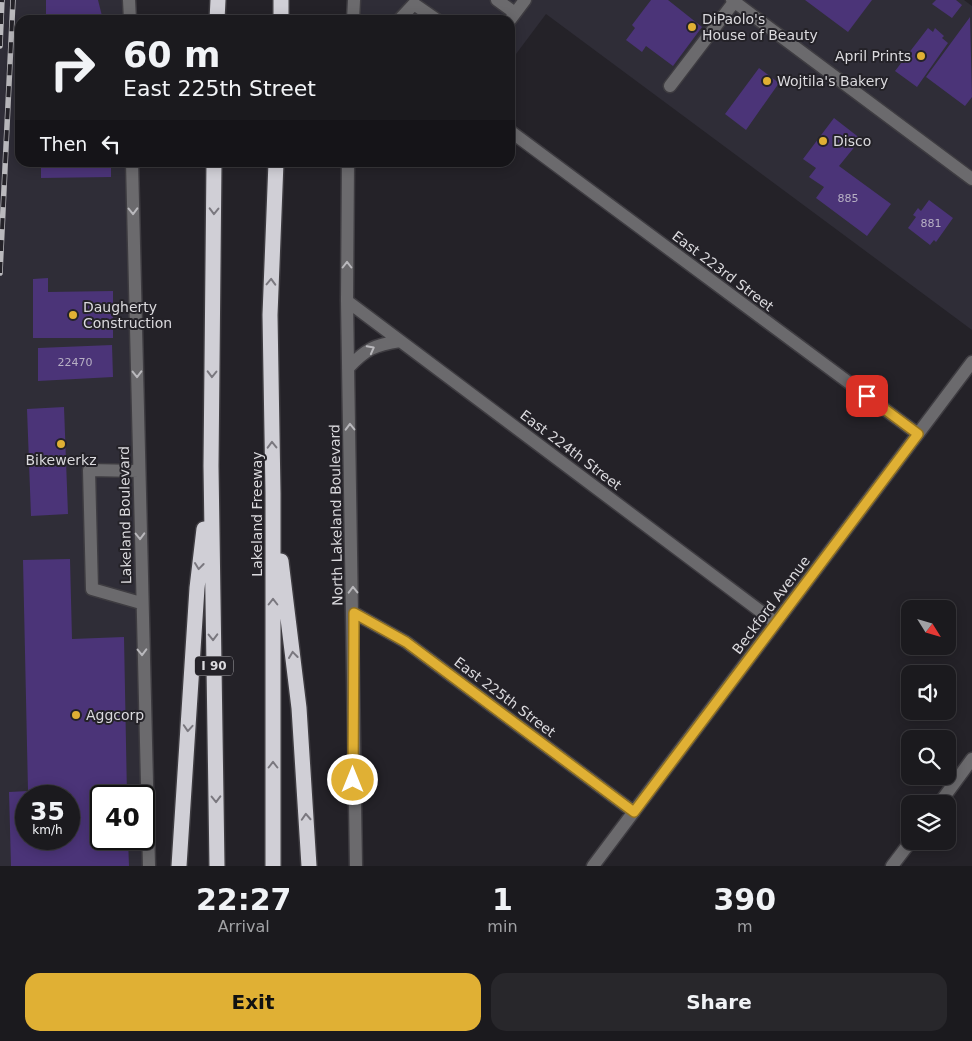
<!DOCTYPE html>
<html lang="en">
<head>
<meta charset="utf-8">
<style>
  :root { --surface:#1b1a1e; --page:#28272b; --text:#f1f3f6; --muted:#a0a1a4; --line:#39383c; --accent:#e0b034 }
  body { margin:0; font-family:"DejaVu Sans",sans-serif; background:var(--page); color:var(--text); height:100vh; display:flex; flex-direction:column; font-size:19px; white-space:nowrap }
  * { box-sizing:border-box; margin:0 }
  p { font-size:16px; color:var(--muted) }
  .icon { flex:none; width:28px; height:28px; fill:none; stroke:currentColor; stroke-width:2; stroke-linecap:round; stroke-linejoin:round }
  .map { position:relative; height:866px; overflow:hidden }
  .panel { display:flex; flex-direction:column; background:var(--surface); flex:1 }
  .panel>* { flex:none }
  .top-card { position:absolute; left:15px; top:15px; width:500px; height:152px; border-radius:15px; box-shadow:0 2px 12px #0003,0 0 0 1px var(--line); background:#1b1a1e; color:var(--text); overflow:hidden }
  .needle { width:32px; rotate:127deg }
  .controls { position:absolute; left:901px; top:600px; display:grid; gap:10px }
  .controls a { display:grid; place-items:center; width:55px; height:55px; border-radius:10px; background:var(--surface); box-shadow:0 2px 12px #0003,0 0 0 1px var(--line); font-size:25px }
  .speed { position:absolute; left:15px; top:785px; display:flex; gap:10px; font-size:25px; font-weight:700; text-align:center }
  .speed>* { display:grid; place-content:center; width:65px; height:65px; border-radius:50%; background:var(--surface); box-shadow:0 2px 12px #0003,0 0 0 1px var(--line); line-height:1 }
  .speed small { font-size:12px; font-weight:400 }
  .speed .limit { border:2px solid #111; border-radius:8px; background:#fff; color:#111 }
  .pin { position:absolute; display:grid; place-items:center; width:42px; height:42px; color:#fff; margin:-21px; border-radius:10px; box-shadow:0 2px 8px #0006 }
  .me { position:absolute; width:55px; margin:-28px; rotate:0deg; stroke-linejoin:round; filter:drop-shadow(0 0 4px #0008) }
  .turn { display:flex; align-items:center; gap:18px; height:105px; padding:0 25px; font-size:22px }
  .turn .icon { width:65px; height:65px; stroke-width:2.5 }
  .turn b { display:block; font-size:35px; line-height:42px }
  .then { display:flex; align-items:center; height:48px; padding:0 25px; background:#0003; gap:10px; font-size:19px }
  .eta { display:flex; justify-content:space-evenly; align-items:center; height:85px; text-align:center }
  .eta b { font-size:30px; font-weight:600; line-height:35px }
  .cta { display:flex; gap:10px; margin-top:auto; padding:10px 25px }
  .cta a { flex:1; height:58px; border-radius:15px; background:var(--accent); color:#111; font-size:20px; font-weight:600; line-height:58px; text-align:center }
  .cta a+a { background:var(--page); color:var(--text) }
  .map>svg:first-child { display:block }
</style>
</head>
<body>
<div class="map">
<svg width="972" height="866" viewBox="0 0 972 866">
  <rect width="100%" height="100%" fill="#242228"/>
  <!-- built -->
  <path fill="#2f2d37" fill-rule="evenodd" d="M0 0H129L130 20H20V162L132 163 149 866H0ZM26 796H69V839H26ZM101 796H144V839H101Z
    M354 0H964L972 6V330L546 14 510 62V20H365L353 11Z"/>
  <!-- building -->
  <path fill="#4b3478" fill-rule="evenodd" d="M46 0H98L103 20H46Z
    M651 0H668L702 27 673 66 646 46 642 52 626 40 635 28 632 25Z
    M805 0H872L848 32Z
    M936 0H956L962 5 952 18 932 4Z
    M970 17 972 97 965 106 926 77Z
    M928 28 933 32 935 28 944 36 942 38 948 43 917 87 895 71Z
    M759 68 779 83 746 130 725 114Z
    M834 118 861 139 839 166 891 204 867 236 816 198 824 187 809 177 816 168 803 159Z
    M41 162H111V177L41 178Z
    M929 200 953 218 936 242 934 240 930 245 908 228 916 217 913 215 918 208 921 211Z
    M48 278V292L113 291V338H33V279Z
    M112 345 113 377 38 381V348Z
    M64 407 68 514 31 516 27 409Z
    M70 559 72 639 124 637 127 796H101V839H128L129 866H11L9 792 28 791 23 560ZM26 796H69V839H26Z"/>
  <g fill="none" stroke-linecap="round" stroke-linejoin="round">
    <!-- minor casing -->
    <g stroke="#3e3c41" stroke-width="15">
      <path id="minor" d="M129 0 130 20
        M497 0 515 13
        M732 0 972 179
        M353 20 354 0
        M399 20 414 4 437 20
        M510 20 525 0
        M670 86 734 2
        M510 131 918 434
        M132 162 149 866
        M348 162 347 301 356 866
        M347 301 776 623
        M348 368C366 349 374 345 400 341
        M139 471 89 470 92 589 141 603
        M354 613 406 642 634 812
        M939 804 972 759
        M593 866 972 362
        M892 866 911 841"/>
    </g>
    <!-- highway casing -->
    <g stroke="#3e3c41" stroke-width="18">
      <path id="highway" d="M217 20 218 0
        M281 20V0
        M214 162 211 466 217 866
        M281 561 299 708 309 866
        M179 866 197 588 204 529
        M273 866V493L270 315 276 162"/>
    </g>
    <!-- minor -->
    <use href="#minor" stroke="#6b6a6d" stroke-width="12"/>
    <!-- highway -->
    <use href="#highway" stroke="#d0cfd6" stroke-width="15"/>
    <!-- rail casing -->
    <g stroke="#bab9bd" stroke-width="5.5">
      <path id="rail" d="M0 46 2 0
        M0 273 13 0"/>
    </g>
    <!-- rail -->
    <use href="#rail" stroke="#242228" stroke-width="4" stroke-dasharray="11" stroke-linecap="butt"/>
  </g>
  <!-- one-way arrows -->
  <defs><path id="oneway-chevron" d="M-2-3.5L2.5 0L-2 3.5" fill="none" stroke-width="1.6" stroke-linecap="round" stroke-linejoin="round" transform="scale(1.25)"/></defs>
  <g stroke="#b9b8bc">
    <use href="#oneway-chevron" transform="translate(133 211) rotate(89)"/>
    <use href="#oneway-chevron" transform="translate(347 265) rotate(-90)"/>
    <use href="#oneway-chevron" transform="translate(371 349) rotate(-28)"/>
    <use href="#oneway-chevron" transform="translate(137 374) rotate(89)"/>
    <use href="#oneway-chevron" transform="translate(350 427) rotate(-91)"/>
    <use href="#oneway-chevron" transform="translate(140 536) rotate(89)"/>
    <use href="#oneway-chevron" transform="translate(353 590) rotate(-91)"/>
    <use href="#oneway-chevron" transform="translate(142 652) rotate(89)"/>
  </g>
  <g stroke="#7a787f">
    <use href="#oneway-chevron" transform="translate(214 211) rotate(91)"/>
    <use href="#oneway-chevron" transform="translate(271 282) rotate(-88)"/>
    <use href="#oneway-chevron" transform="translate(212 374) rotate(91)"/>
    <use href="#oneway-chevron" transform="translate(272 445) rotate(-91)"/>
    <use href="#oneway-chevron" transform="translate(199 566) rotate(97)"/>
    <use href="#oneway-chevron" transform="translate(273 602) rotate(-90)"/>
    <use href="#oneway-chevron" transform="translate(213 637) rotate(89)"/>
    <use href="#oneway-chevron" transform="translate(293 655) rotate(-97)"/>
    <use href="#oneway-chevron" transform="translate(188 728) rotate(94)"/>
    <use href="#oneway-chevron" transform="translate(273 765) rotate(-90)"/>
    <use href="#oneway-chevron" transform="translate(216 799) rotate(89)"/>
    <use href="#oneway-chevron" transform="translate(306 817) rotate(-93)"/>
  </g>
  <g fill="none" stroke-linecap="round" stroke-linejoin="round">
    <!-- route casing -->
    <g stroke="#927222" stroke-width="12">
      <path id="route" d="M353 780 354 613 406 642 634 812 918 434 867 396"/>
    </g>
    <!-- route -->
    <use href="#route" stroke="#e0b034" stroke-width="9"/>
  </g>
  <!-- markers -->
  <g fill="#e0b034" stroke="#242228" stroke-width="2">
    <circle cx="692" cy="27" r="5"/>
    <circle cx="921" cy="56" r="5"/>
    <circle cx="767" cy="81" r="5"/>
    <circle cx="823" cy="141" r="5"/>
    <circle cx="73" cy="315" r="5"/>
    <circle cx="61" cy="444" r="5"/>
    <circle cx="76" cy="715" r="5"/>
  </g>
  <g text-anchor="middle" dominant-baseline="central" stroke-width="4" stroke-linejoin="round" paint-order="stroke">
    <!-- number labels -->
    <g font-size="11" fill="#b7b0c4">
      <text x="848" y="198">885</text>
      <text x="931" y="223">881</text>
      <text x="75" y="362">22470</text>
    </g>
    <!-- shield labels -->
    <rect fill="#242228" stroke="#a4a3a7" stroke-width="1" x="195" y="656.5" width="38" height="19" rx="4"/>
    <g font-size="12" font-weight="bold" fill="#dbdade">
      <text x="214" y="666">I 90</text>
    </g>
    <!-- poi labels -->
    <g font-size="14" fill="#dbdade" stroke="#242228" text-anchor="start">
      <text x="702" y="19">DiPaolo's<tspan x="702" dy="16">House of Beauty</tspan></text>
      <text x="911" y="56" text-anchor="end">April Prints</text>
      <text x="777" y="81">Wojtila's Bakery</text>
      <text x="833" y="141">Disco</text>
      <text x="83" y="307">Daugherty<tspan x="83" dy="16">Construction</tspan></text>
      <text x="61" y="460" text-anchor="middle">Bikewerkz</text>
      <text x="86" y="715">Aggcorp</text>
    </g>
    <!-- street labels -->
    <g font-size="14" fill="#dbdade" stroke="#242228">
      <text transform="translate(723 271) rotate(37)">East 223rd Street</text>
      <text transform="translate(571 450) rotate(37)">East 224th Street</text>
      <text transform="translate(257 514) rotate(-90)">Lakeland Freeway</text>
      <text transform="translate(125 515) rotate(-91)">Lakeland Boulevard</text>
      <text transform="translate(336 515) rotate(-91)">North Lakeland Boulevard</text>
      <text transform="translate(771 605) rotate(-53)">Beckford Avenue</text>
      <text transform="translate(505 697) rotate(37)">East 225th Street</text>
    </g>
  </g>
</svg>
<div class="controls">
<a><svg class="needle" viewBox="-14 -14 28 28"><path d="M0-13l5 13h-10z" fill="#e53935"/><path d="M0 13l5-13h-10z" fill="#a0a1a4"/></svg></a>
<a><svg class="icon" aria-label="sound" viewBox="0 0 24 24"><path d="M4 9h4l5-4v14l-5-4H4zM17 9q2 3 0 6"/></svg></a>
<a><svg class="icon" aria-label="search" viewBox="0 0 24 24"><circle cx="10" cy="10" r="6"/><path d="M15 15l6 6"/></svg></a>
<a><svg class="icon" aria-label="layers" viewBox="0 0 24 24"><path d="M12 4l9 5-9 5-9-5zM3 14l9 5 9-5"/></svg></a>
</div>
<div class="speed"><div>35<small>km/h</small></div><div class="limit">40</div></div>
<div class="pin" style="left:867px;top:396px;background:#d93025"><svg class="icon" aria-label="arrive" viewBox="0 0 24 24"><path d="M6 21V4h12l-3 4 3 4H6"/></svg></div>
<svg class="me" style="left:353px;top:780px" viewBox="-20 -20 40 40"><circle r="17" fill="#e0b034" stroke="#fff" stroke-width="3"/><path d="M0-11L8 9 0 5-8 9z" fill="#fff"/></svg>
<div class="top-card">
<div class="turn"><svg class="icon" aria-label="right" viewBox="0 0 24 24"><path d="M7 20v-9h11M14 6l5 5-5 5"/></svg><div><b>60 m</b>East 225th Street</div></div>
<div class="then">Then<svg class="icon" aria-label="left" viewBox="0 0 24 24"><path d="M17 20v-9H6M10 6l-5 5 5 5"/></svg></div>
</div>
</div>
<section class="panel">
<div class="eta">
<div><b>22:27</b><p>Arrival</p></div>
<div><b>1</b><p>min</p></div>
<div><b>390</b><p>m</p></div>
</div>
<div class="cta"><a>Exit</a><a>Share</a></div>
</section>
</body>
</html>
